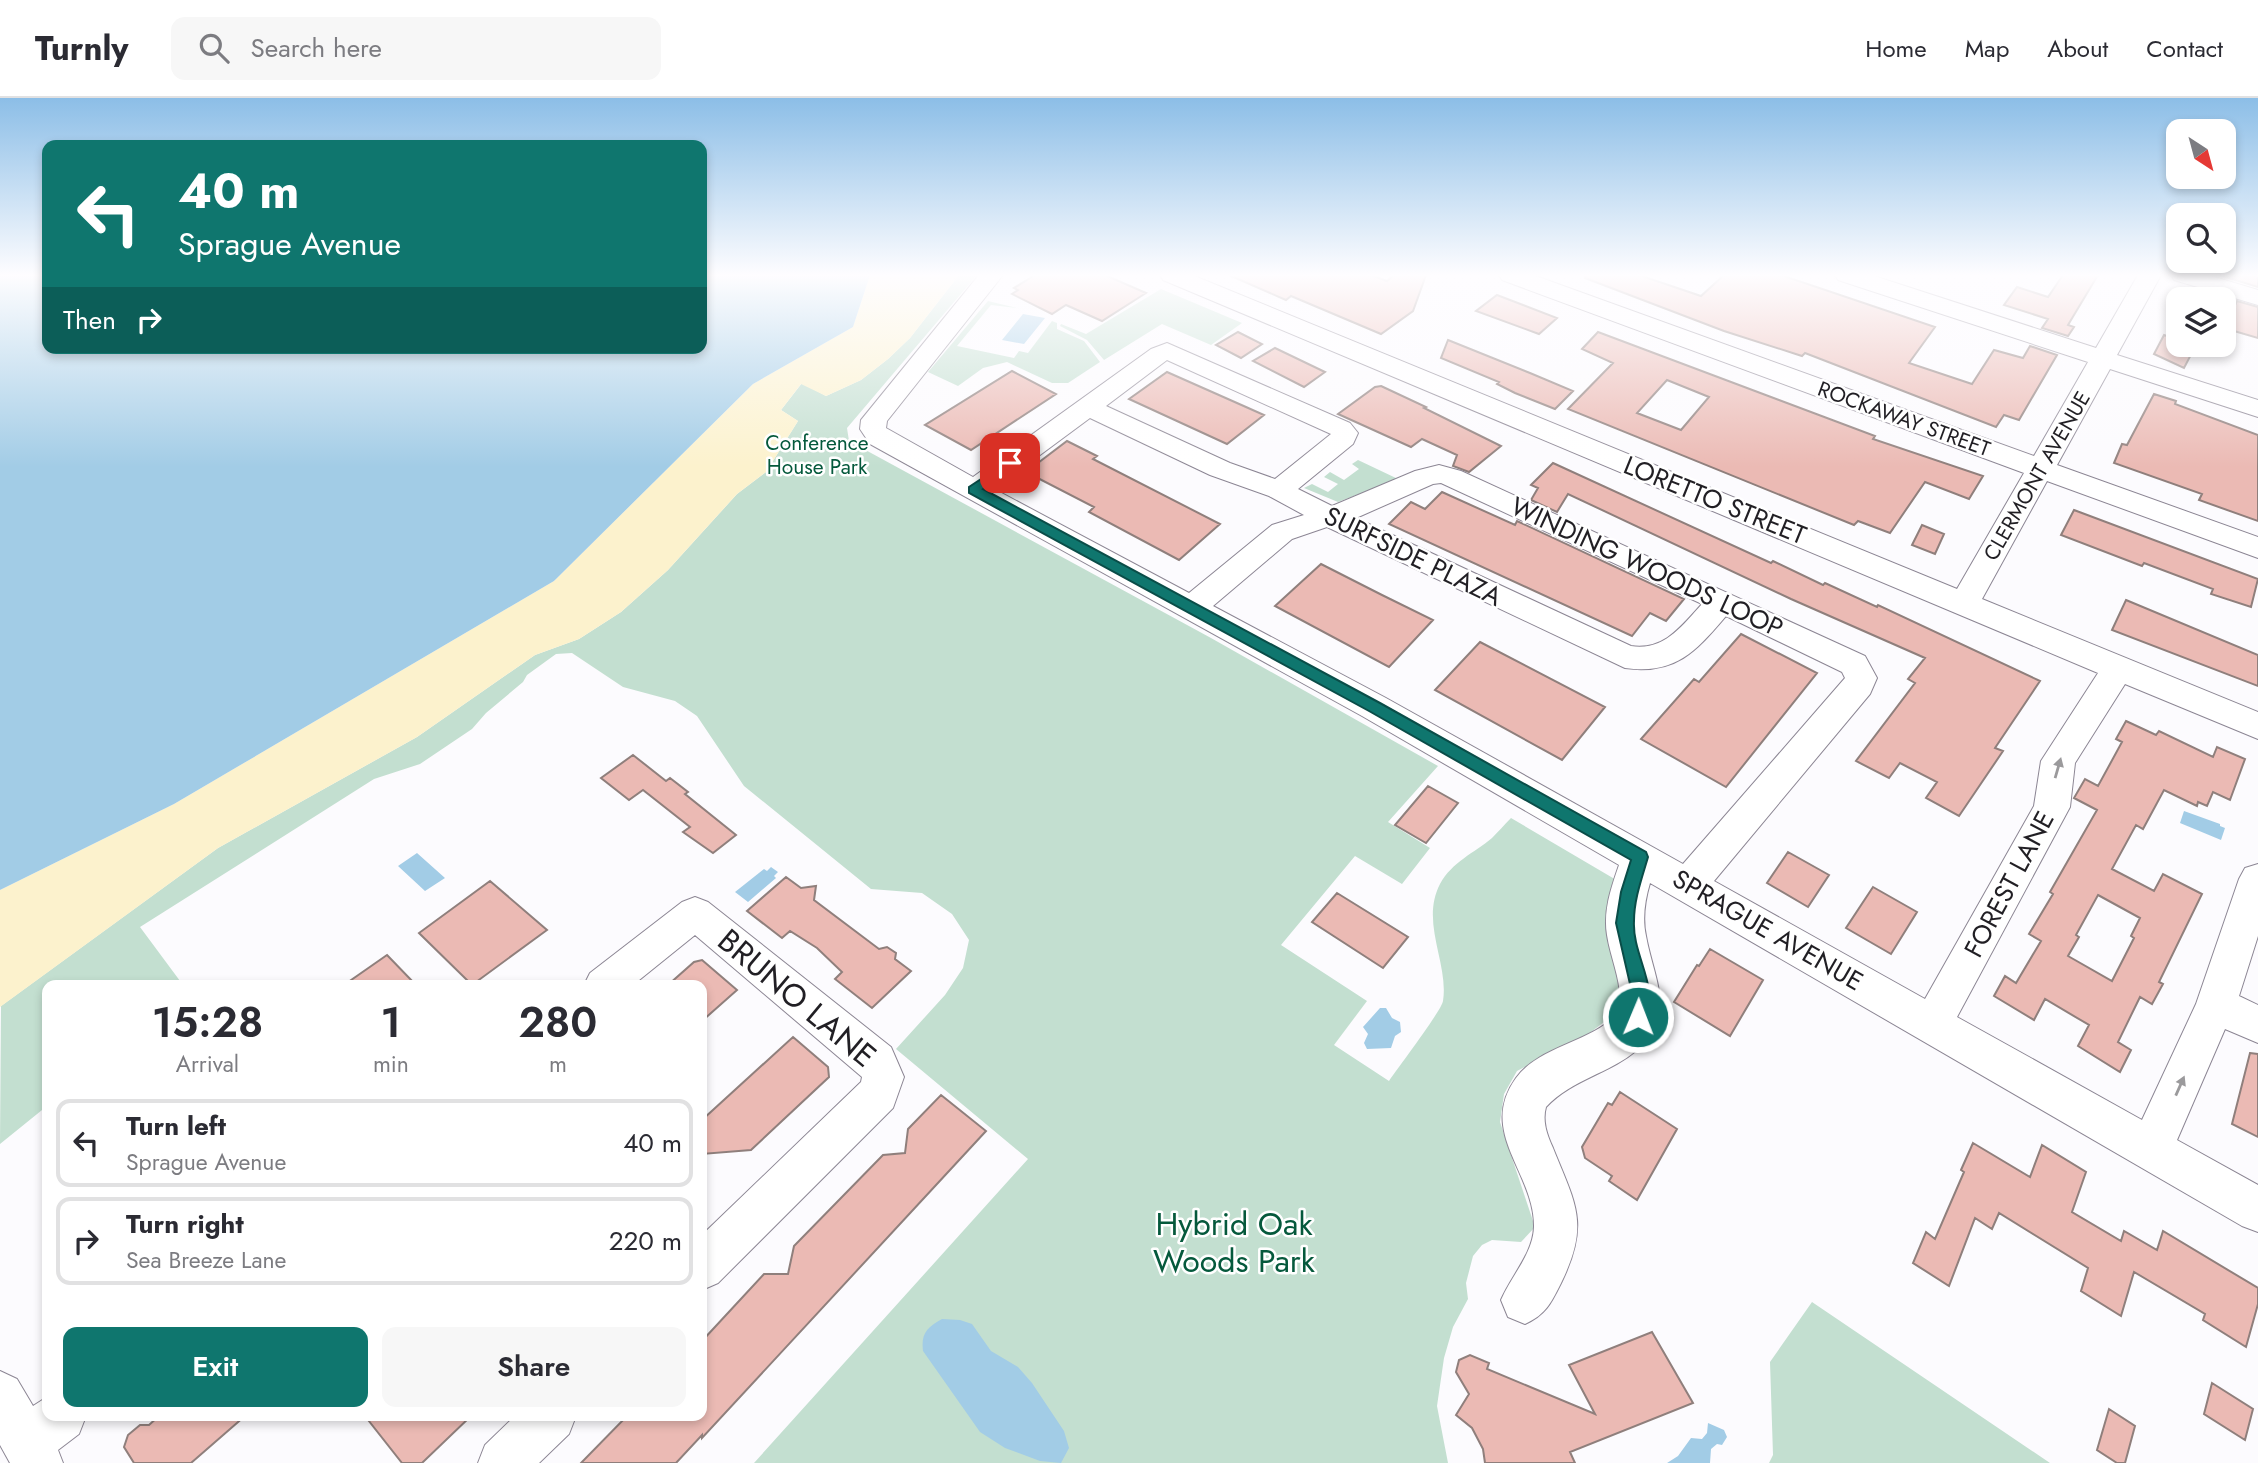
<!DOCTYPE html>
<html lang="en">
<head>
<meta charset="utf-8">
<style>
  :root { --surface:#fff; --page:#f7f7f7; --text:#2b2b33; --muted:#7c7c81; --line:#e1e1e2; --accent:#0f766e }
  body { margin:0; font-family:Jost,sans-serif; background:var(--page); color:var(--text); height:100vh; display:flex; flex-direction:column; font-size:26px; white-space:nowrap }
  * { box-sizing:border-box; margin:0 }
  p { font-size:23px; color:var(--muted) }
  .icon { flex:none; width:38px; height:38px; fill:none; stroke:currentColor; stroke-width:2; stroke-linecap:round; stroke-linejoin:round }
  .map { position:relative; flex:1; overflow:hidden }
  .drawer { position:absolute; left:42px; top:882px; width:665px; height:441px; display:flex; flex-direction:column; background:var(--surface); border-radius:14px; box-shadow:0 4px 10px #0003 }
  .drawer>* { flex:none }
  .top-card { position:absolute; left:42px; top:42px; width:665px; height:214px; border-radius:14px; box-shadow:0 4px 10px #0003; background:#0f766e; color:#fff; overflow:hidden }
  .needle { width:46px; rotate:144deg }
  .buttons { position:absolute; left:2166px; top:21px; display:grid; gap:14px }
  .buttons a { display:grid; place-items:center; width:70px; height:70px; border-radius:14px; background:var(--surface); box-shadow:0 4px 10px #0003; font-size:35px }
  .pin { position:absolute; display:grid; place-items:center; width:60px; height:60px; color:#fff; margin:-30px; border-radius:14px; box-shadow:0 4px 10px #0006 }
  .me { position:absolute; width:77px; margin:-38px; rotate:1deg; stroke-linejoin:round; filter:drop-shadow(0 0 5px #0008) }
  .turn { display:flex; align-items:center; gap:24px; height:147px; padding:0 21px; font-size:32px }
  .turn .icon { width:91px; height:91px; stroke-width:2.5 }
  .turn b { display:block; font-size:49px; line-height:60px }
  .then { display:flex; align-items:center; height:66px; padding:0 21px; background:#0003; gap:14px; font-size:26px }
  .eta { display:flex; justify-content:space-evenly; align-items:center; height:119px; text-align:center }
  .eta b { font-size:42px; font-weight:600; line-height:49px }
  .primary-button { display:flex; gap:14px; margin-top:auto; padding:14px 21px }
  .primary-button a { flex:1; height:80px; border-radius:14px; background:var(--accent); color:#fff; font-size:28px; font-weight:600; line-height:80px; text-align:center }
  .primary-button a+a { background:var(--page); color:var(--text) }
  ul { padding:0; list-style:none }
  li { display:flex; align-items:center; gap:21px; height:88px; margin:0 14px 10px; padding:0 7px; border:4px solid var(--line); border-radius:14px }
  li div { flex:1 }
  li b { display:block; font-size:26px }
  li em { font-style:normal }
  header { display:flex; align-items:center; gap:42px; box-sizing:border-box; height:98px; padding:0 35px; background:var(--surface); border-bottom:2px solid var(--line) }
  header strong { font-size:33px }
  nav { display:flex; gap:38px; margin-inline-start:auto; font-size:24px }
  .search { width:490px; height:63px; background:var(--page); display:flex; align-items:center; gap:18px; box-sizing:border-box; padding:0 24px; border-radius:14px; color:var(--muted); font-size:26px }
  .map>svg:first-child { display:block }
</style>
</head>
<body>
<header>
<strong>Turnly</strong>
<div class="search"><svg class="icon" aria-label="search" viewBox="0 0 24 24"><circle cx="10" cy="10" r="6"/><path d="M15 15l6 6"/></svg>Search here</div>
<nav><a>Home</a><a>Map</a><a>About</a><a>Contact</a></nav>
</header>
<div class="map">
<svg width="2258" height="1365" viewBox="0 0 2258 1365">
  <rect width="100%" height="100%" fill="#fcfbfe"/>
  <!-- green -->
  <path fill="#c3dfd0" d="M959 177H977L847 330 849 343 1211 540 1438 668 1388 724 1430 750 1402 786 1355 758 1281 847 1367 903 1334 947 1389 983C1397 971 1442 912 1443 903 1449 865 1420 825 1440 786 1452 764 1474 755 1492 740 1498 734 1504 727 1511 720L1618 783 1623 887 1619 906 1608 921 1587 937 1517 973 1504 996 1500 1024 1535 1129 1521 1144 1492 1142 1482 1147 1473 1158 1466 1185 1468 1201 1453 1229 1444 1260 1437 1308 1448 1365H754L1028 1061 896 951 945 897 963 870 969 842 952 816 922 795 871 791 744 688 697 618 675 603 623 589 572 555 556 556 527 577 523 584 486 615 472 631 420 666 374 681 140 829 183 887H47V1008L0 1046 1 908 218 750 417 639 535 557 579 541 621 514 668 472 737 396 766 374 798 323 781 312 802 285 826 298 861 282 888 261 910 240Z
    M1161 191 1242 225 1211 247 1162 226 1104 262 1087 242 1060 228 1061 226 1086 236Z
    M988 203 1017 210 991 207 957 248 1014 260 1019 253 1028 255 1052 223 1057 225V231L1084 243 1100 264 1068 285H1052L1007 264 983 270 958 288 928 274Z
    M1358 362 1398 381 1338 404 1304 390 1312 386 1328 394 1338 386 1324 379 1330 374 1344 382 1359 371 1352 366Z
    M1812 1204 2050 1365H1769L1773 1357 1770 1264Z"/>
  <!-- sand -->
  <path fill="#fcf2cd" d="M870 177H959L910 240 888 261 861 282 826 298 801 286 781 312 798 323 766 374 737 396 668 472 621 514 579 541 535 557 417 639 218 750 0 909V792L174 706 554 483 753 286 853 229Z"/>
  <!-- water -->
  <path fill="#a2cce6" d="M0 177H47V250H702V177H870L853 229 753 286 554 483 174 706 0 792Z
    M1023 216 1045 220 1024 246 1002 242Z
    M2184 713 2220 726V728L2225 730 2221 742 2180 725Z
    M417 755 445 780 425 793 398 768Z
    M771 769 778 774 774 778 776 780 748 804 735 794 764 771 767 773Z
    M1380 910H1386L1392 920 1400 924 1401 934 1395 938 1391 950 1367 951 1364 945 1368 936 1363 929Z
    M942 1221 960 1222 972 1226 991 1253 1018 1269 1032 1285 1064 1333 1069 1350 1061 1365 1040 1363 1005 1350 980 1334 923 1253C921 1236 926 1230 942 1221Z
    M1708 1325 1724 1332 1727 1339 1722 1347 1717 1346 1711 1351 1710 1365H1667L1678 1358 1691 1340 1702 1341 1707 1335Z"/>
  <!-- building -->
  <path fill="#ebbab4" stroke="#8f7f7c" stroke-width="2" fill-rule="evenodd" d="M1035 177H1105L1146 195 1102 223 1066 207 1052 216 1012 196 1018 192 1014 190Z
    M1229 177H1371L1387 183 1394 177H1426L1413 213 1381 236 1291 198 1286 202Z
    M1585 177H1639L1701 198 1724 177H1781L1935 229 1909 265 1972 286 1994 252 2023 260 2030 248 2057 257 2019 322 2004 317 1996 329 1805 255 1802 258 1724 233 1585 180Z
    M2063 177H2098L2068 227 2074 229 2068 238 2042 230 2048 221 2004 207 2017 189 2048 199Z
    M2219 177H2258V189Z
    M2191 190 2229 201H2184Z
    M1497 197 1557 220 1539 236 1476 213Z
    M2237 203 2258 209V240L2224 230Z
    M1238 234 1262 246 1241 260 1216 247Z
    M1598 234 1875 338 1873 341 1983 378 1969 401 1925 384 1890 435 1858 423 1854 427 1568 311 1613 265 1582 251ZM1667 282 1709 299 1681 332 1637 315Z
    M2164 237 2179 242V247H2196L2184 270 2154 256Z
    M1448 242 1530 275 1573 293 1555 311 1515 295 1497 286 1499 284 1441 260Z
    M1275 250 1325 274 1304 289 1253 263Z
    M1012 273 1056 296 971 352 925 327Z
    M1167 274 1246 309 1264 317 1227 346 1129 301Z
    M1381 288 1426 309 1424 310 1501 348 1469 374 1453 368 1457 357 1422 341 1411 349 1338 316 1375 289Z
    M2154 296 2176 303 2175 306 2258 337V423L2199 402 2202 396 2114 365 2122 346 2127 347Z
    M1067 343 1097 358 1093 361 1220 426 1179 462 1089 414 1094 409 1026 374Z
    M1553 365 1771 465 1773 463 1823 487 1825 485 1877 509 1878 507 2040 583 1995 650 2003 653 1959 718 1926 700 1937 684 1900 665 1889 680 1856 663 1915 585 1908 581 1925 560 1791 501 1568 396 1557 414 1531 402 1538 390 1531 387Z
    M1442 394 1515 427 1517 423 1684 501 1666 523 1650 515 1632 538 1389 426 1411 404 1425 411Z
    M2074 412 2258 481 2251 509 2211 496 2213 491 2144 465 2142 468 2061 437Z
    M1922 427 1944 436 1935 456 1912 447Z
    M1321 466 1382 497 1433 522 1389 569 1275 508Z
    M2126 502 2258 557V588L2112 532Z
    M1741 536 1817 575 1726 689 1641 641 1694 581 1699 584Z
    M1480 544 1605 609 1562 662 1435 592Z
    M2126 623 2156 637 2159 633 2213 659 2217 649 2245 661 2230 702 2213 694 2207 708 2198 704 2197 708 2164 692 2143 731 2136 727 2112 771 2154 793 2163 776 2202 796 2159 884 2163 886 2152 906 2140 899 2118 944 2131 952 2120 974 2078 948 2089 927 2045 901 2034 922 1994 898 2005 878 2016 885 2041 843 2029 836 2053 796 2050 794 2097 712 2074 700 2085 681 2098 688 2122 644 2116 641ZM2098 797 2140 820 2131 838 2134 840 2112 883 2068 858 2079 839 2076 837Z
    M633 657 666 683 670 680 688 694 685 696 736 737 713 755 683 734 690 729 643 692 629 702 601 680Z
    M1428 688 1458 705 1426 745 1395 727Z
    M1788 754 1829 777 1808 809 1767 785Z
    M786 779 801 790 816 788 814 802 879 851 887 849 896 855 895 861 911 873 872 910 835 881 842 874 817 850 790 833 782 840 747 813Z
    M490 783 547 832 472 887 419 835Z
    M1873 789 1917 814 1891 856 1846 830Z
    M1337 795 1408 839 1383 870 1312 824Z
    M1710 851 1763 882 1730 938 1674 904 1697 867 1699 868Z
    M387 857 416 887H344Z
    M702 862 737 892 702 923V887H668L694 864Z
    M793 939 828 969 829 979 751 1052 702 1056V1022Z
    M2250 955 2258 956V1039L2232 1026Z
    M1620 994 1677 1031 1637 1102 1609 1083 1612 1078 1585 1060 1582 1049 1608 1005 1612 1007Z
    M941 997 986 1033 702 1340V1337L676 1365H581L627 1318H702V1243L764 1176H788L794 1148 883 1057 905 1055 908 1031Z
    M1973 1045 2030 1079 2042 1047 2086 1074 2072 1114 2121 1143 2124 1133 2157 1152 2163 1133 2258 1190V1206L2246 1249 2203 1222 2205 1216 2134 1174 2121 1218 2081 1193 2088 1170 1999 1115 1992 1131 1975 1120 1949 1188 1913 1165 1926 1134 1935 1141 1964 1074 1961 1072Z
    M1652 1234 1693 1305 1570 1354 1575 1365H1485L1483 1351 1472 1330 1456 1317 1469 1296 1456 1274 1459 1262 1470 1257 1489 1265 1487 1271 1595 1316 1569 1267Z
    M2212 1285 2253 1311 2245 1342 2204 1316Z
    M2109 1311 2135 1328 2125 1365H2117L2097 1352Z
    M159 1318H245L191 1365H134L124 1349 128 1337 140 1327H149Z
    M365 1318H471L422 1365H402Z"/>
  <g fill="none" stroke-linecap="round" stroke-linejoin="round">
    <!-- minor casing -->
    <g stroke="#8c8694" stroke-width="2">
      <path id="minor" d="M979 177H1003L887 323 886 330 973 379 1151 251 1167 245 1350 325 1358 335 1353 346 1298 391 1332 408 1415 373 1439 367 1461 373 1865 558 1877 580 1870 596 1714 783 1925 901 2034 708 2041 663 2098 575 1163 182 1160 177H1192L1957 491 2024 375 1502 182 1499 177H1533L2034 358 2088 264 1838 182 1835 177H1871L2096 250 2138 177H2161L2117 257 2258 302V319L2110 271 2057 367 2258 439V460L2047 383 1982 501 2258 614V641L2125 586 2075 665 2070 709 1957 919 2142 1022 2196 906 2239 781 2245 770 2258 766V838L2239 898 2258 907V945L2225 931 2177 1042 2258 1087V1134L2242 1128 1650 785C1645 802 1642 820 1646 838 1653 879 1678 918 1637 952 1609 976 1572 981 1546 1009 1542 1023 1547 1037 1553 1050 1575 1105 1590 1125 1562 1183 1552 1203 1547 1216 1525 1226L1508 1219 1501 1202C1511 1178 1533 1156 1534 1129 1535 1075 1477 1034 1516 980 1540 947 1592 945 1619 914 1624 887 1611 863 1607 837 1603 813 1611 790 1619 767L1362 618 870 346 860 331 861 322ZM1167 262 1331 336 1275 381 1230 365 1106 308ZM1090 320 1210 377 1269 398 1304 417 1272 427 1189 495 994 391ZM1441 385 1702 506C1681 529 1664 553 1631 548L1356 420 1433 386ZM1327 429 1625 570C1676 577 1696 553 1726 518L1842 574 1845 580 1683 766 1386 600 1213 508 1292 441Z
        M2171 177H2208L2258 192V207L2174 182Z
        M695 799 708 804 891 949 904 979 893 1010 718 1185 702 1192V1137L861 984 862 979 695 837 633 887H584L590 875 682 804Z
        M0 1273 17 1281 33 1308 47 1299V1318H86L79 1336 58 1352 63 1365H10L0 1347Z
        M515 1318H576L569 1336 539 1365H478L485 1347Z"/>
    </g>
    <!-- minor -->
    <use href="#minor" fill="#fff" fill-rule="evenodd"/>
  </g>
  <!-- one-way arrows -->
  <defs><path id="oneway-solid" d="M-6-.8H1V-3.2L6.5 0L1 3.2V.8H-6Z" transform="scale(1.75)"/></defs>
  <g fill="#9b9a9c">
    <use href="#oneway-solid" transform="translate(2058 670) rotate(-74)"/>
    <use href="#oneway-solid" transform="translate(2180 988) rotate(-66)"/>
  </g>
  <!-- sky -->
  <linearGradient id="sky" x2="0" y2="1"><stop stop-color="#8cbee7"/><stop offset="0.48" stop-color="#fefdff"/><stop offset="1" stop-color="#fefdff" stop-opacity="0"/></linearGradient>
  <rect width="2258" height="369" fill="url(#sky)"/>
  <!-- route -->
  <path fill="#0f766e" stroke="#0a4d48" stroke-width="2" d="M1010 362 1016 365 1014 368 983 391 1380 605 1646 754 1648 759C1642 780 1634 801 1634 823 1632 858 1661 890 1645 925L1638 928 1631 925 1629 919 1633 899 1616 825 1621 794 1631 762 1369 613 969 395V389Z"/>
  <g text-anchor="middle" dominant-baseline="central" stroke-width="5" stroke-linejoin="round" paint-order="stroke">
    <!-- far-street labels -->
    <g font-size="21" fill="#211f24" stroke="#fff">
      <text transform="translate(1904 321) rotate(20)">ROCKAWAY STREET</text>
      <text transform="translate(2037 378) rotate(-60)">CLERMONT AVENUE</text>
    </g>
    <!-- far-park labels -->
    <g font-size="21" fill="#05593c" stroke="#fff">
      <text x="817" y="345">Conference<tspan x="817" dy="24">House Park</tspan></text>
    </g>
    <!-- street labels -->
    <g font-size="26" fill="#211f24" stroke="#fff">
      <text transform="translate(1715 402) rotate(22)">LORETTO STREET</text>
      <text transform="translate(1413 458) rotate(26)">SURFSIDE PLAZA</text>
      <text transform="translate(1647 469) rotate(25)">WINDING WOODS LOOP</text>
      <text transform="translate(2009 786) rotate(-62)">FOREST LANE</text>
      <text transform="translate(1768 832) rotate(30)">SPRAGUE AVENUE</text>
    </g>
    <!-- near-street labels -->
    <g font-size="32" fill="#211f24" stroke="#fff">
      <text transform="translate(797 900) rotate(40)">BRUNO LANE</text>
    </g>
    <!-- near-park labels -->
    <g font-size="32" fill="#05593c" stroke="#fff">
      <text x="1234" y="1126">Hybrid Oak<tspan x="1234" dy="37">Woods Park</tspan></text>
    </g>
  </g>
</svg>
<div class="buttons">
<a><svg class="needle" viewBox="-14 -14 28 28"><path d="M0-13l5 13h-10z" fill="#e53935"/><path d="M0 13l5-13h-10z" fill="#7c7c81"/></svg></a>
<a><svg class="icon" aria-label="search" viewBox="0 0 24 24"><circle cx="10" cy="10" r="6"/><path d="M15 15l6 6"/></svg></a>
<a><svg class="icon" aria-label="layers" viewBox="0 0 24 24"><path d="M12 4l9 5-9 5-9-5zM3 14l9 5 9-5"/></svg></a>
</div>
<div class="pin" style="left:1010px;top:365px;background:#d93025"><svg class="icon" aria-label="arrive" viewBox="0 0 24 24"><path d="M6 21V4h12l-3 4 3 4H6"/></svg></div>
<svg class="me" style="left:1638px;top:919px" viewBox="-20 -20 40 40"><circle r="17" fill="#0f766e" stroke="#fff" stroke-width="3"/><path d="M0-11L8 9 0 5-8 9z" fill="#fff"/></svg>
<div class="top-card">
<div class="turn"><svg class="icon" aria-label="left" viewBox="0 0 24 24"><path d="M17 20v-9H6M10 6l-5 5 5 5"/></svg><div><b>40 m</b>Sprague Avenue</div></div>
<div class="then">Then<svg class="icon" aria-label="right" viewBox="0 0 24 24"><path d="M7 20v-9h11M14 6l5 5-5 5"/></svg></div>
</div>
<section class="drawer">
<div class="eta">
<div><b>15:28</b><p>Arrival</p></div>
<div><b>1</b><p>min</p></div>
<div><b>280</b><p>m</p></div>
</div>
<ul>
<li><svg class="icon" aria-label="left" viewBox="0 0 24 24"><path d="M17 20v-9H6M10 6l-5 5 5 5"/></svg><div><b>Turn left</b><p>Sprague Avenue</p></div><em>40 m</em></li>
<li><svg class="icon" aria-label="right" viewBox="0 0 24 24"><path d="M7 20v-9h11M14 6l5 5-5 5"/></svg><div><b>Turn right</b><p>Sea Breeze Lane</p></div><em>220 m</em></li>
</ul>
<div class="primary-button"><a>Exit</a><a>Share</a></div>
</section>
</div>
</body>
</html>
